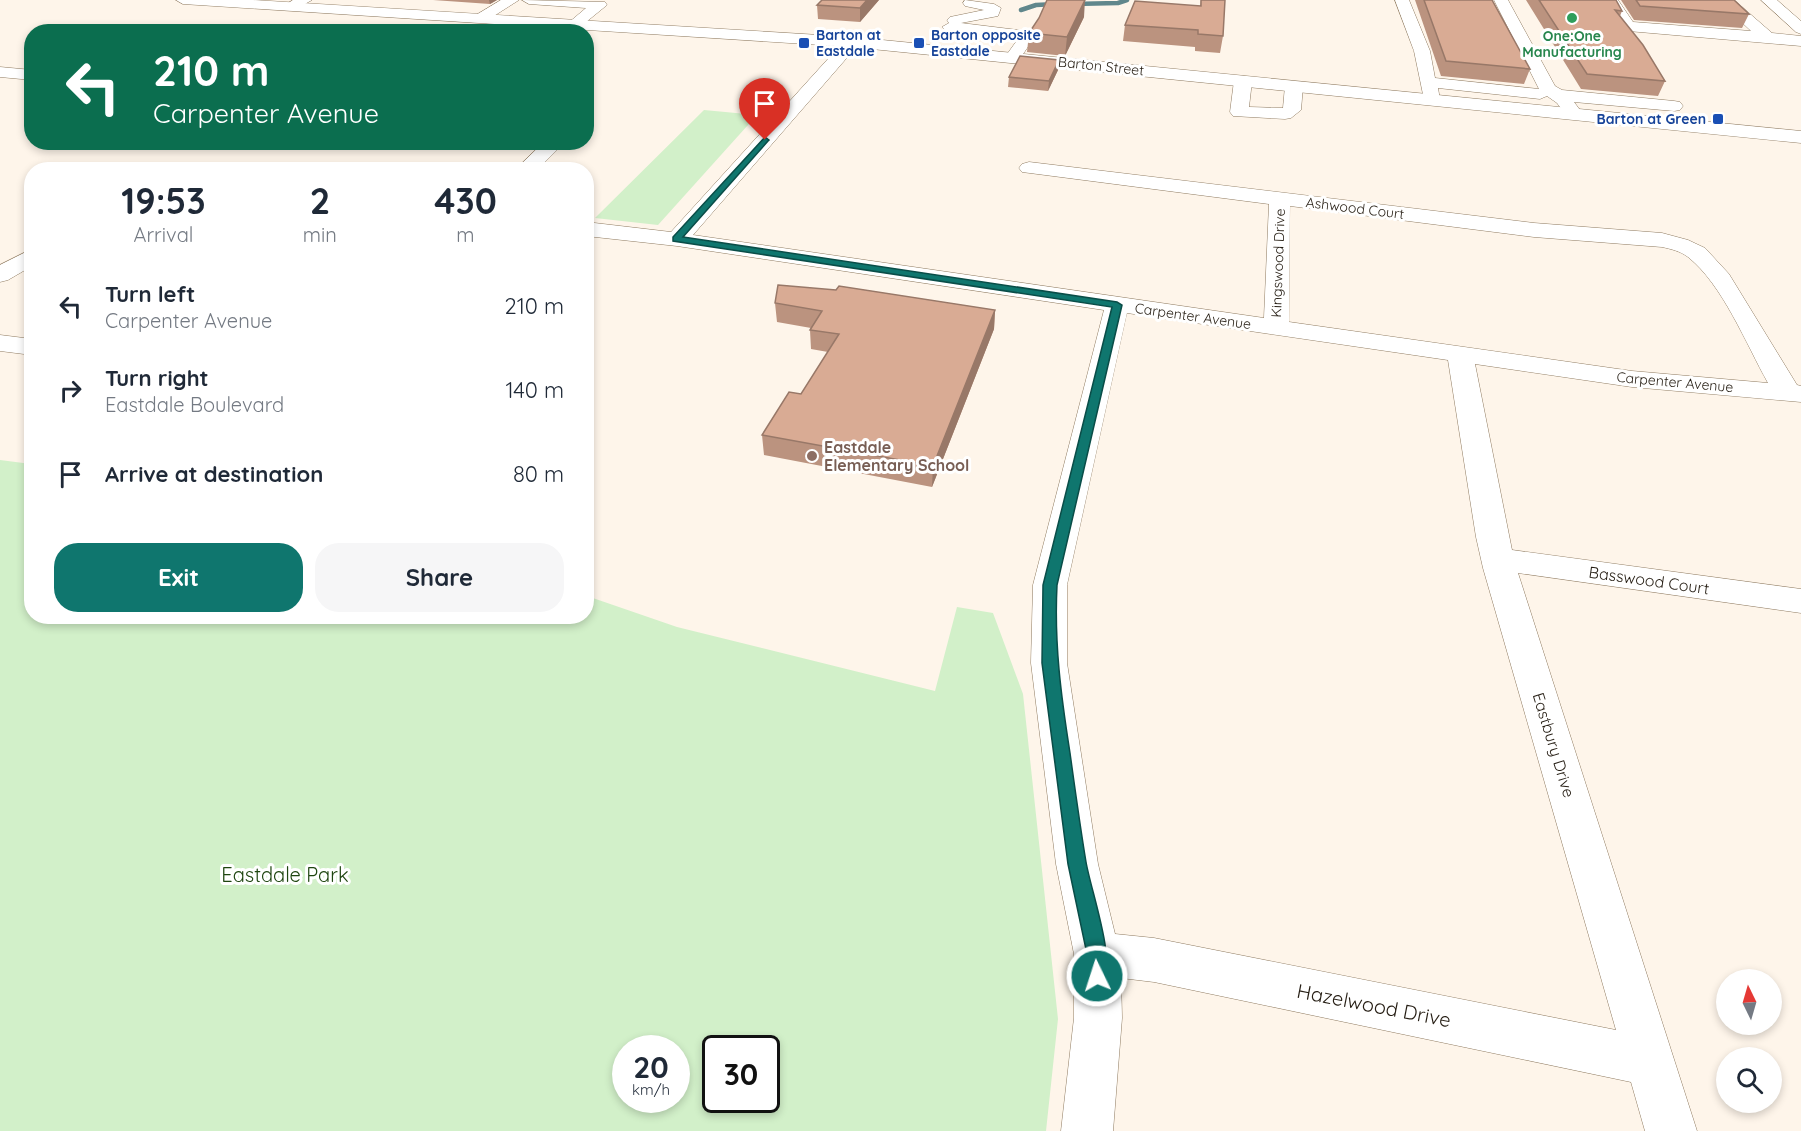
<!DOCTYPE html>
<html lang="en">
<head>
<meta charset="utf-8">
<style>
  :root { --surface:#fff; --page:#f6f6f7; --text:#1f2937; --muted:#747a83; --accent:#0f766e }
  body { margin:0; font-family:Quicksand,sans-serif; background:var(--page); color:var(--text); height:100vh; display:flex; flex-direction:column; font-size:22px; white-space:nowrap }
  * { box-sizing:border-box; margin:0 }
  p { font-size:20px; color:var(--muted) }
  .icon { flex:none; width:33px; height:33px; fill:none; stroke:currentColor; stroke-width:2; stroke-linecap:round; stroke-linejoin:round }
  .map { position:relative; flex:1; overflow:hidden }
  .panel { position:absolute; left:24px; top:162px; width:570px; height:462px; display:flex; flex-direction:column; background:var(--surface); border-radius:24px; box-shadow:0 3px 9px #0003 }
  .panel>* { flex:none }
  .banner { position:absolute; left:24px; top:24px; width:570px; height:126px; border-radius:24px; box-shadow:0 3px 9px #0003; background:#0b6e4f; color:#fff; overflow:hidden }
  .needle { width:39px; rotate:355deg }
  .controls { position:absolute; left:1716px; top:969px; display:grid; gap:12px }
  .controls a { display:grid; place-items:center; width:66px; height:66px; border-radius:50%; background:var(--surface); box-shadow:0 3px 9px #0003; font-size:30px }
  .speed { position:absolute; left:612px; top:1035px; display:flex; gap:12px; font-size:30px; font-weight:700; text-align:center }
  .speed>* { display:grid; place-content:center; width:78px; height:78px; border-radius:50%; background:var(--surface); box-shadow:0 3px 9px #0003; line-height:1 }
  .speed small { font-size:15px; font-weight:400 }
  .speed .limit { border:3px solid #111; border-radius:9px; background:#fff; color:#111 }
  .pin { position:absolute; display:grid; place-items:center; width:51px; height:51px; color:#fff; margin:-62px -26px; border-radius:50% 50% 50% 0; rotate:-45deg; box-shadow:0 0 6px #0007 }
  .pin .icon { rotate:45deg }
  .me { position:absolute; width:66px; margin:-33px; rotate:356deg; stroke-linejoin:round; filter:drop-shadow(0 0 4px #0008) }
  .turn { display:flex; align-items:center; gap:21px; height:126px; padding:0 30px; font-size:27px }
  .turn .icon { width:78px; height:78px; stroke-width:2.5 }
  .turn b { display:block; font-size:42px; line-height:51px }
  .eta { display:flex; justify-content:space-evenly; align-items:center; height:102px; text-align:center }
  .eta b { font-size:36px; font-weight:700; line-height:42px }
  .action { display:flex; gap:12px; margin-top:auto; padding:12px 30px }
  .action a { flex:1; height:69px; border-radius:24px; background:var(--accent); color:#fff; font-size:24px; font-weight:700; line-height:69px; text-align:center }
  .action a+a { background:var(--page); color:var(--text) }
  ul { padding:0; list-style:none }
  li { display:flex; align-items:center; gap:18px; height:84px; padding:0 30px }
  li div { flex:1 }
  li b { display:block; font-size:22px }
  li em { font-style:normal }
  .map>svg:first-child { display:block }
</style>
</head>
<body>
<div class="map">
<svg width="1801" height="1131" viewBox="0 0 1801 1131">
  <rect width="100%" height="100%" fill="#fef5ea"/>
  <!-- green -->
  <path fill="#d2f0c9" fill-rule="evenodd" d="M704 110 757 115 658 225 595 218Z
    M0 460 31 464 32 616H586L587 596 677 627 935 691 957 607 993 613 1023 694 1058 1019 1046 1131H0ZM676 1048V1100H626V1048ZM766 1048V1100H716V1048Z"/>
  <g fill="none" stroke-linecap="round" stroke-linejoin="round">
    <!-- stream -->
    <path stroke="#60878c" stroke-width="4.5" d="M1073 4 1118 3 1127 0
      M1021 10 1036 5 1056 4"/>
    <!-- minor casing -->
    <g stroke="#8f7b61" stroke-width="1">
      <path id="minor" d="M293 0H312L296 9H286L284 6Z
        M501 0H519L486 21H476L473 18 476 15Z
        M522 0 605 2 607 5 580 27 575 29 567 24 586 8 529 4Z
        M965 0 994 4 1001 8 998 16 961 23 1034 32 1036 35 1019 60 1013 62 1005 57 1018 39 945 30 942 27 949 23 947 20 950 17 984 10 965 6 963 3Z
        M1395 0H1409L1430 51 1435 78 1539 89 1494 0H1508L1555 86 1562 90 1674 101 1680 102 1683 106 1680 110 1674 111 1574 102 1583 114 1580 118H1568L1557 103 1547 96 1540 99 1438 88 1440 100 1437 104H1425L1414 51Z
        M1604 0H1618L1633 22 1751 31 1718 0H1734L1772 33 1801 36V46L1628 31 1623 29Z
        M1761 0H1777L1801 21V34L1796 32Z
        M852 37 858 39 860 42 858 45 693 235 1264 318 1269 204 1022 172 1019 168 1022 164 1029 162 1534 223 1662 233 1688 240 1705 248 1729 274 1797 385 1801 386V402L1632 387 1475 364 1512 550 1801 589V613L1518 573 1697 1131H1645L1631 1082 1154 982 1121 978 1122 1018 1113 1131H1061L1074 1018V954L1056 864 1031 663 1033 585 1104 310 677 246 586 236V222L671 232 846 39ZM1290 206 1534 237 1662 247C1671 249 1680 251 1688 257 1723 285 1746 344 1768 383L1632 371 1289 322ZM1127 313 1448 360 1476 537 1483 568 1616 1030 1154 938 1115 934 1098 864 1067 663V585Z
        M0 67 32 70V80L0 77Z
        M1243 76 1249 77 1252 81 1249 107 1283 108 1285 86 1288 82H1300L1303 86 1301 110 1291 118 1285 119 1233 116 1230 112 1234 81 1237 77Z
        M544 142H565L537 170H515Z
        M32 249V266L8 280 0 282V265Z
        M0 335 32 339V355L0 351Z"/>
    </g>
    <!-- major casing -->
    <g stroke="#8f7b61" stroke-width="1">
      <path id="major" d="M176 0H253L852 37 1801 131V143L852 47 183 4Z"/>
    </g>
    <!-- minor -->
    <use href="#minor" fill="#fff" fill-rule="evenodd"/>
    <!-- major -->
    <use href="#major" fill="#fff" fill-rule="evenodd"/>
  </g>
  <!-- wall -->
  <path fill="#bb937f" d="M433 0H497L490 4Z
    M879 0 860 22 818 19 817 5Z
    M1201 0 1223 36 1220 53 1195 51V47L1123 41 1125 25 1200 6Z
    M1415 0H1492L1530 69 1524 84 1441 76Z
    M1526 0H1616L1622 11 1620 16 1665 81 1658 96 1581 89Z
    M1621 0H1734L1749 14 1742 28 1634 20Z
    M1084 17 1065 56 1027 52 1029 33Z
    M1058 70 1048 91 1008 87 1009 77Z
    M775 303 995 310 994 329 932 487 764 455 762 435 801 394 828 352 811 349 810 330 811 328 777 322Z"/>
  <!-- shaded-wall -->
  <path fill="#987868" d="M489 0H497L490 4Z
    M867 0H879L860 22V8Z
    M1085 0 1084 17 1065 56 1067 37Z
    M1059 60 1058 70 1048 91 1049 81Z
    M995 310 994 329 932 487 933 466Z"/>
  <!-- building -->
  <path fill="#d9ab94" stroke="#987868" stroke-width="1.5" d="M822 0H867L860 8 817 5Z
    M1047 0H1085L1067 37 1029 33 1039 18Z
    M1201 0H1225L1223 36 1198 34V30L1125 25 1135 1 1201 6Z
    M1424 0H1492L1530 69 1446 61Z
    M1539 0H1616L1622 11 1615 10 1643 45 1665 81 1587 74Z
    M1636 0H1734L1749 14 1640 6Z
    M1020 56 1059 60 1049 81 1009 77Z
    M778 285 836 290 839 286 995 310 933 466 762 435 789 392 801 394 839 334 810 330 822 311 775 303Z"/>
  <!-- route -->
  <path fill="#0f766e" stroke="#0a4d48" stroke-width="1.5" d="M765 137 769 140 768 141 683 237 1117 302 1122 305 1057 585C1054 643 1061 696 1070 753 1075 789 1080 826 1086 862 1091 891 1115 957 1104 983L1097 985 1090 983 1088 976 1087 954 1068 864 1042 663 1043 585 1112 307 673 241V237Z"/>
  <!-- markers -->
  <circle fill="#2e9e5b" stroke="#fff" stroke-width="2" cx="1572" cy="18" r="6"/>
  <g fill="#1a4fb4" stroke="#fff" stroke-width="2">
    <rect x="798" y="37" width="12" height="12" rx="3"/>
    <rect x="913" y="37" width="12" height="12" rx="3"/>
    <rect x="1712" y="113" width="12" height="12" rx="3"/>
  </g>
  <circle fill="#8d6e63" stroke="#fff" stroke-width="2" cx="812" cy="456" r="6"/>
  <g text-anchor="middle" dominant-baseline="central" stroke-width="6" stroke-linejoin="round" paint-order="stroke">
    <!-- far-transit labels -->
    <g font-size="14" font-weight="bold" fill="#164399" stroke="#fff" text-anchor="start">
      <text x="816" y="35">Barton at<tspan x="816" dy="16">Eastdale</tspan></text>
      <text x="931" y="35">Barton opposite<tspan x="931" dy="16">Eastdale</tspan></text>
      <text x="1706" y="119" text-anchor="end">Barton at Green</text>
    </g>
    <!-- far-leisure labels -->
    <g font-size="14" font-weight="bold" fill="#27864d" stroke="#fff">
      <text x="1572" y="36">One:One<tspan x="1572" dy="16">Manufacturing</tspan></text>
    </g>
    <!-- far-street labels -->
    <g font-size="14" fill="#251d13" stroke="#fff">
      <text transform="translate(1101 66) rotate(6)">Barton Street</text>
      <text transform="translate(1355 208) rotate(7)">Ashwood Court</text>
      <text transform="translate(1278 263) rotate(-88)">Kingswood Drive</text>
      <text transform="translate(1193 316) rotate(8)">Carpenter Avenue</text>
      <text transform="translate(1675 382) rotate(5)">Carpenter Avenue</text>
    </g>
    <!-- education labels -->
    <g font-size="16" font-weight="bold" fill="#785e54" stroke="#fff" text-anchor="start">
      <text x="824" y="447">Eastdale<tspan x="824" dy="18">Elementary School</tspan></text>
    </g>
    <!-- street labels -->
    <g font-size="16" fill="#251d13" stroke="#fff">
      <text transform="translate(1649 580) rotate(8)">Basswood Court</text>
      <text transform="translate(1554 745) rotate(73)">Eastbury Drive</text>
    </g>
    <!-- near-park labels -->
    <g font-size="20" fill="#1e450f" stroke="#fff">
      <text x="285" y="874">Eastdale Park</text>
    </g>
    <!-- near-street labels -->
    <g font-size="20" fill="#251d13" stroke="#fff">
      <text transform="translate(1374 1005) rotate(11)">Hazelwood Drive</text>
    </g>
  </g>
</svg>
<div class="controls">
<a><svg class="needle" viewBox="-14 -14 28 28"><path d="M0-13l5 13h-10z" fill="#e53935"/><path d="M0 13l5-13h-10z" fill="#747a83"/></svg></a>
<a><svg class="icon" aria-label="search" viewBox="0 0 24 24"><circle cx="10" cy="10" r="6"/><path d="M15 15l6 6"/></svg></a>
</div>
<div class="speed"><div>20<small>km/h</small></div><div class="limit">30</div></div>
<div class="pin" style="left:765px;top:140px;background:#d93025"><svg class="icon" aria-label="arrive" viewBox="0 0 24 24"><path d="M6 21V4h12l-3 4 3 4H6"/></svg></div>
<svg class="me" style="left:1097px;top:976px" viewBox="-20 -20 40 40"><circle r="17" fill="#0f766e" stroke="#fff" stroke-width="3"/><path d="M0-11L8 9 0 5-8 9z" fill="#fff"/></svg>
<div class="banner">
<div class="turn"><svg class="icon" aria-label="left" viewBox="0 0 24 24"><path d="M17 20v-9H6M10 6l-5 5 5 5"/></svg><div><b>210 m</b>Carpenter Avenue</div></div>
</div>
<section class="panel">
<div class="eta">
<div><b>19:53</b><p>Arrival</p></div>
<div><b>2</b><p>min</p></div>
<div><b>430</b><p>m</p></div>
</div>
<ul>
<li><svg class="icon" aria-label="left" viewBox="0 0 24 24"><path d="M17 20v-9H6M10 6l-5 5 5 5"/></svg><div><b>Turn left</b><p>Carpenter Avenue</p></div><em>210 m</em></li>
<li><svg class="icon" aria-label="right" viewBox="0 0 24 24"><path d="M7 20v-9h11M14 6l5 5-5 5"/></svg><div><b>Turn right</b><p>Eastdale Boulevard</p></div><em>140 m</em></li>
<li><svg class="icon" aria-label="arrive" viewBox="0 0 24 24"><path d="M6 21V4h12l-3 4 3 4H6"/></svg><div><b>Arrive at destination</b></div><em>80 m</em></li>
</ul>
<div class="action"><a>Exit</a><a>Share</a></div>
</section>
</div>
</body>
</html>
